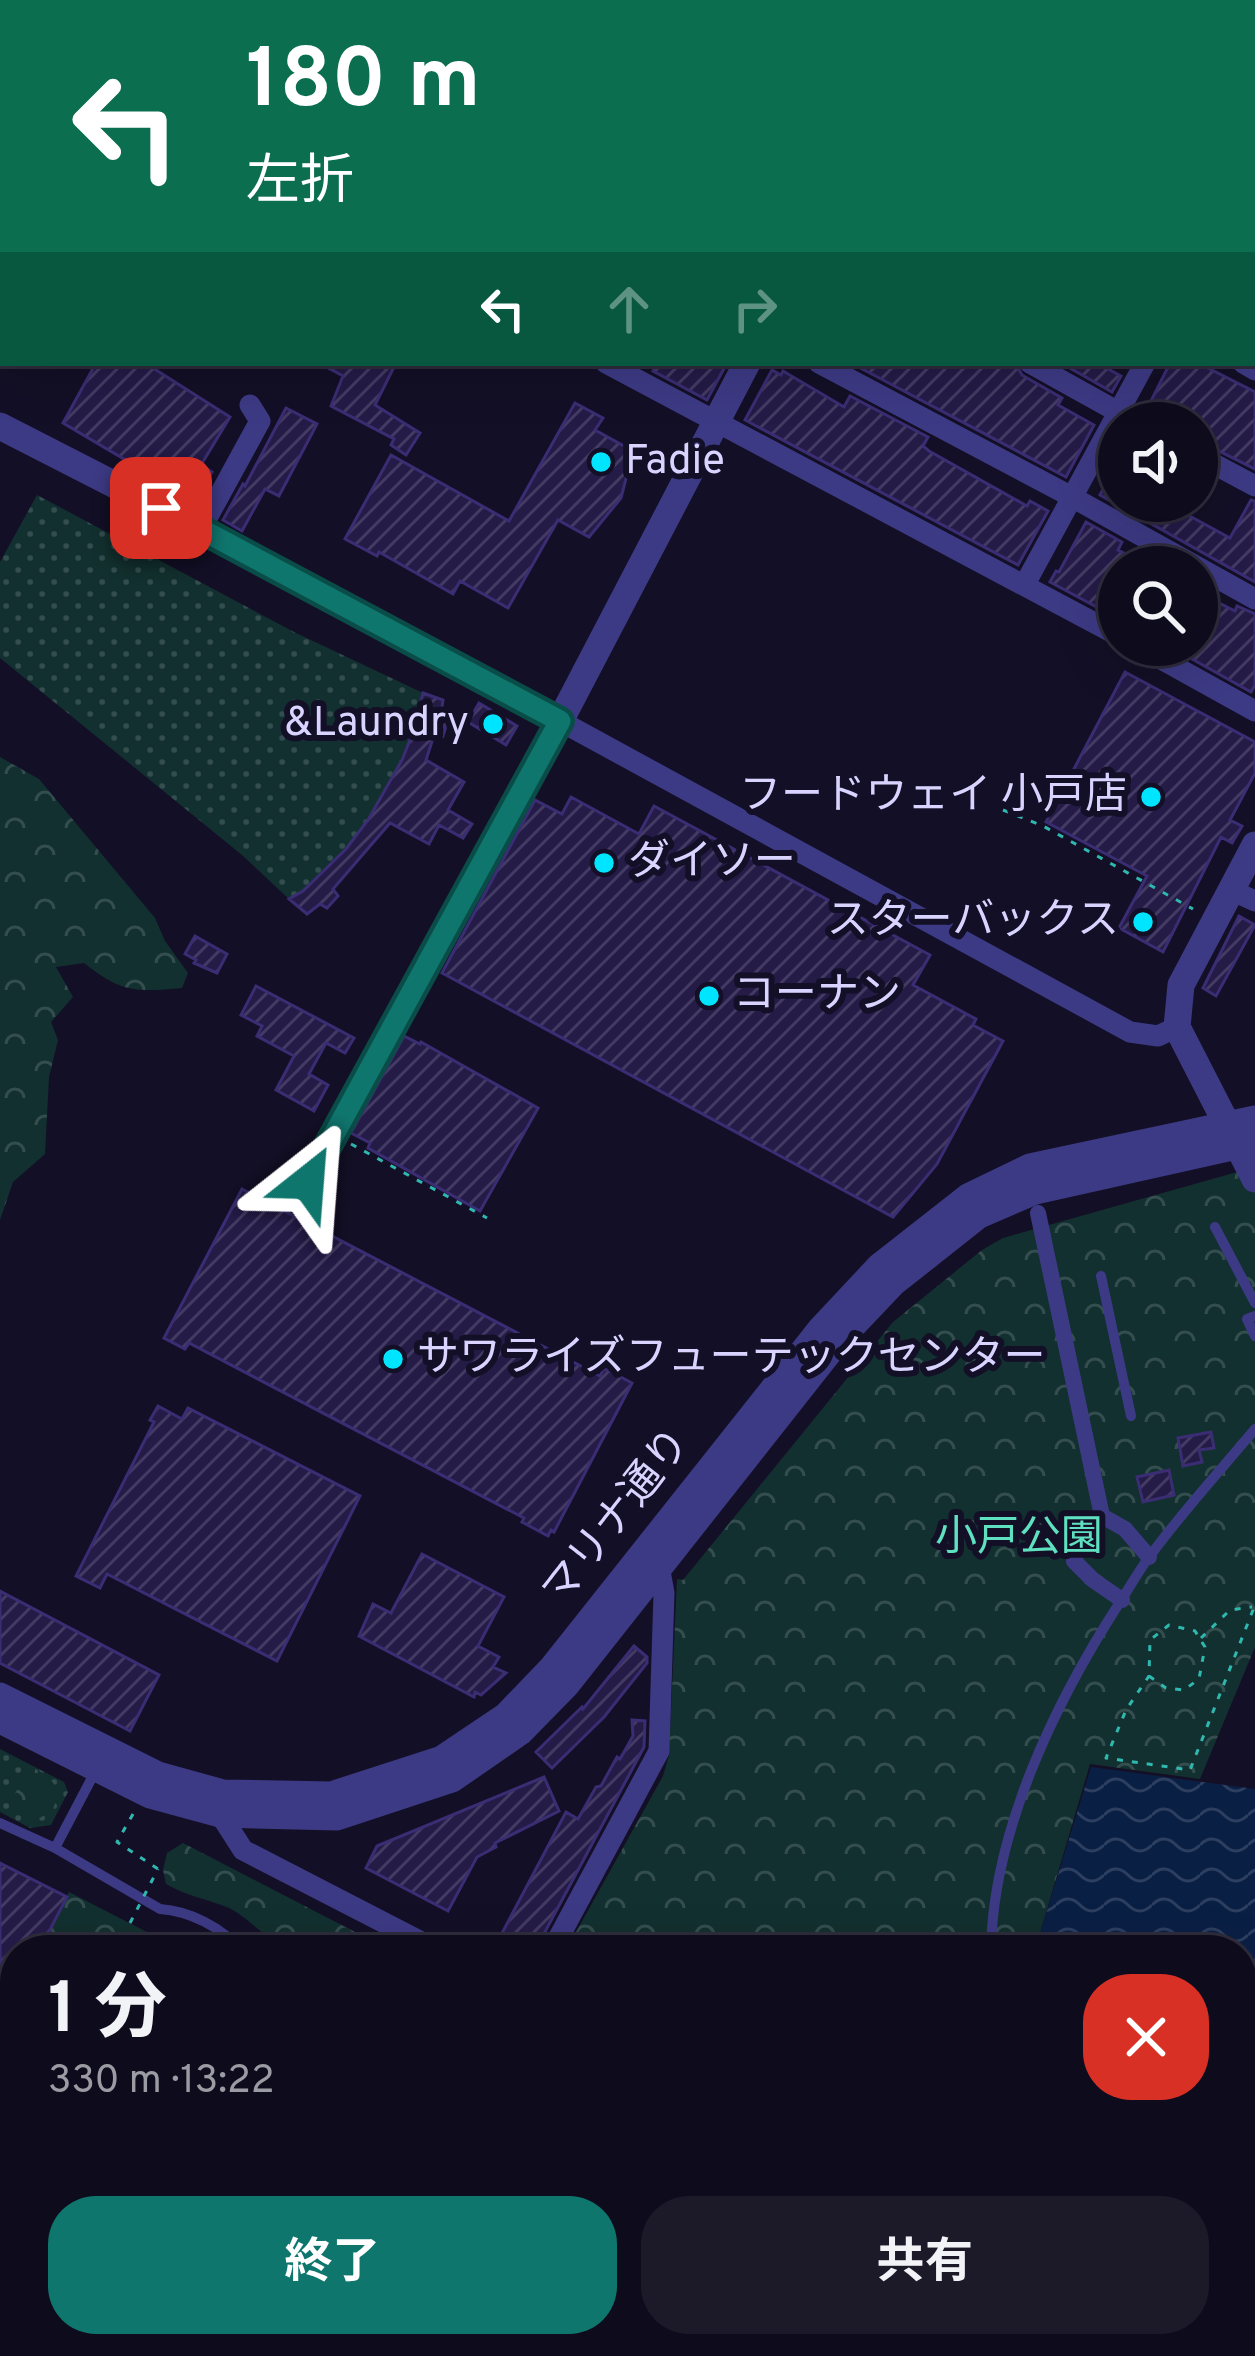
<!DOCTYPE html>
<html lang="ja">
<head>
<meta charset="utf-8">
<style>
  :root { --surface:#0e0b1c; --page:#1c1929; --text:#f1f3f6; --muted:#9b9ba3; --line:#2e2b3b; --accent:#0f766e }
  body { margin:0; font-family:Overpass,"Noto Sans JP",sans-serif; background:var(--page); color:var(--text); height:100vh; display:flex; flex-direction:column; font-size:45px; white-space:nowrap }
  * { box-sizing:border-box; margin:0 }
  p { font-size:39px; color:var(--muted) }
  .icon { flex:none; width:66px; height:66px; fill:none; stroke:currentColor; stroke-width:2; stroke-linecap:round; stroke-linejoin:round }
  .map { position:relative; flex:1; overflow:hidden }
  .side { position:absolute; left:0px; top:1935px; width:1257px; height:423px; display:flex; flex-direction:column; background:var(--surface); border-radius:48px 48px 0 0; box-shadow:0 12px 48px #0002,0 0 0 3px var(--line) }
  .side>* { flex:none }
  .banner { position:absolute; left:0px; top:0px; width:1257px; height:366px; box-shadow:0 12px 48px #0002,0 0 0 3px var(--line); background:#0b6e4f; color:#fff; overflow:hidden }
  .tools { position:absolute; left:1098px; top:402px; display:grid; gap:24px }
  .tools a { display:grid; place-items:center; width:120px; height:120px; border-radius:50%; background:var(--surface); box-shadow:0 12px 48px #0002,0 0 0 3px var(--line); font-size:60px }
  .pin { position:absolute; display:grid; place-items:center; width:102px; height:102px; color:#fff; margin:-51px; border-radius:24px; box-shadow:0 6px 18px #0006 }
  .me { position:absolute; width:132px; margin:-66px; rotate:28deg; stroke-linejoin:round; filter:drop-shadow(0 0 9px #0008) }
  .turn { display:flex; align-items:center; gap:42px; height:252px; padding:0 48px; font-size:54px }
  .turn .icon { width:156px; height:156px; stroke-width:2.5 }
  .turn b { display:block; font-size:84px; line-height:102px }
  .lanes { display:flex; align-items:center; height:114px; padding:0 48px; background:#0003; justify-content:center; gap:60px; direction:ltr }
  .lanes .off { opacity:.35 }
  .round { display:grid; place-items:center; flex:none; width:126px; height:126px; border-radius:48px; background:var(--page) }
  .summary { display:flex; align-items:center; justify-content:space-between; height:204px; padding:0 48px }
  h1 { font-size:72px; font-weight:700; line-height:90px }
  .button { display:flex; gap:24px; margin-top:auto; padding:24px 48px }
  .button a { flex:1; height:138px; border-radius:48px; background:var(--accent); color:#fff; font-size:48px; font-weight:700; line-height:138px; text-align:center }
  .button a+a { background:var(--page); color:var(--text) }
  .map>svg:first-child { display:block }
</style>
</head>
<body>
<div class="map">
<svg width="1255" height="2356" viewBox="0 0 1255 2356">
  <defs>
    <pattern id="grass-dots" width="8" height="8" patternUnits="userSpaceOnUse" patternTransform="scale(3)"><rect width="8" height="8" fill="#12302f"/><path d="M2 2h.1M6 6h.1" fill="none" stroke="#344d4e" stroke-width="1.8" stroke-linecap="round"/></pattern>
    <pattern id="forest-crowns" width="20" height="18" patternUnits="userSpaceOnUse" patternTransform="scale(3)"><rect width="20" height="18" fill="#12302f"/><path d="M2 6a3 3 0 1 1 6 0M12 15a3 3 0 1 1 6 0" fill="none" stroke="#344d4e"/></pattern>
    <pattern id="water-waves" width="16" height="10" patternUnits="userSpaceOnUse" patternTransform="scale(3)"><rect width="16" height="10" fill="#0a1f44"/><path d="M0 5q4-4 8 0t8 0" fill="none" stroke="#2d3f60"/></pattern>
    <pattern id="building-hatch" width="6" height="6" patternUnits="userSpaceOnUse" patternTransform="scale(3)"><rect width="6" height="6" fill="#241b47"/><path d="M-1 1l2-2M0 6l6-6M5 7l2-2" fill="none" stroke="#433b63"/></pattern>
  </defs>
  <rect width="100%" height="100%" fill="#130f26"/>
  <!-- grass -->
  <path fill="url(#grass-dots)" d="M37 495 294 632 423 693C405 768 358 858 289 899L242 855 0 658V562Z
    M0 1749 64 1782 68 1792 51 1825 30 1828 0 1812Z"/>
  <!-- forest -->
  <path fill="url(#forest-crowns)" d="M0 757 39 779 155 918 165 941 188 973 182 988C136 992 122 993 84 963L56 967 73 997 51 1022 58 1040 49 1077 45 1154 13 1182 0 1220Z
    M1255 1167V1647L1200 1779 1090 1764 1035 1950H566L663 1776 669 1755 677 1579 683 1580 893 1322 982 1250 1003 1238Z
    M28 1765 48 1776 59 1791 53 1809 40 1818 24 1817 9 1808Z
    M183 1843 390 1950C354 1950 308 1958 276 1941 258 1932 246 1916 229 1908 208 1899 186 1896 166 1884L163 1870 167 1853Z
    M69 1892 176 1947 174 1950H39Z
    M454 2343H1092L1098 2356H452Z"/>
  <!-- water -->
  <path fill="url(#water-waves)" d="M1091 1767 1255 1789V2356H1098L1092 2343H1242V1950H1035Z"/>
  <!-- building -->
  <path fill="url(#building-hatch)" stroke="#3b2d73" stroke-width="3" d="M96 363H145L230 417 201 465 212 472 196 497 154 468 151 475 63 423Z
    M319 363H396L375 405 420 433 406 455 391 445 394 439 331 406 343 376Z
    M657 363H727L707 400 653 371Z
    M851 363H1015L1022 375 1062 398 1058 405 1094 425 1066 477Z
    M1061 363H1097L1121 376 1112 392Z
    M1170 363H1198L1255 392V469L1197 440V423L1153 422 1146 411Z
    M772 370 781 375 783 371 844 407 850 396 928 437 923 446 929 451 1027 506 1030 501 1048 511 1018 565 745 420Z
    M575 403 603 418 595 430 633 451 621 498 589 537 558 520 508 608 460 581 453 594 379 552 377 556 345 539 391 455 509 521Z
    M286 408 317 424 279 496 265 489 242 531 223 520 243 484 245 486Z
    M1119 460V501H1147L1156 506 1159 501H1193L1186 514 1230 538 1251 500 1255 501V582L1100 495Z
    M1086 522 1122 542 1118 550 1151 567H1119V619L1050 582 1056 571 1059 572Z
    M1206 601 1215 606 1217 602 1235 611 1237 606 1255 614V685L1251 692 1167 645H1197V618Z
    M1125 672 1255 742V773L1230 820 1242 826 1232 843 1221 837 1163 952 1119 928 1147 876 1046 822Z
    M423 693 443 700 441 715 449 716 443 736 435 732 426 760 464 782 448 810 472 824 463 838 439 825 429 844 390 823 333 889 338 896 327 908 320 904 307 914 289 899 303 891 346 849 368 820 402 760 415 727Z
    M479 703 517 726 506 745 468 722Z
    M571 797 639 834 654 806 930 955 913 985 976 1019 973 1025 1003 1041 937 1164 893 1217 442 973 535 800 562 814Z
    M1239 916 1255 925 1216 996 1203 988Z
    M195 936 227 954 217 973 194 963 196 960 185 954Z
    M256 986 354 1038 345 1053 326 1043 309 1074 328 1085 314 1111 276 1090 294 1056 257 1036 262 1026 241 1015Z
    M404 1036 420 1044 421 1042 538 1108 480 1211 368 1148 370 1143 351 1133Z
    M242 1189 600 1376 604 1368 632 1383 554 1532 551 1530 548 1536 522 1522 524 1518 189 1343 185 1349 164 1338Z
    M158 1406 182 1419 188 1408 360 1496 277 1661 107 1574 100 1588 76 1576 154 1422 150 1420Z
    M1211 1432 1214 1448 1199 1450 1202 1462 1183 1466 1178 1438Z
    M1169 1470 1174 1495 1143 1502 1137 1477Z
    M422 1554 504 1597 478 1646 499 1657 493 1667 506 1673 481 1695 475 1692 474 1697 359 1636 373 1604 391 1613Z
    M0 1591 159 1675 130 1731 0 1663Z
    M634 1646 647 1657V1663L604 1717 552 1768 536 1752 582 1707 583 1709Z
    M632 1720 645 1721 644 1747 539 1943 525 1947 501 1935 566 1812 578 1819 596 1787 601 1786 617 1757 620 1759 633 1736Z
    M544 1777 559 1811 495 1843 496 1847 477 1857 448 1911 366 1868 377 1846Z
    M0 1863 67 1897 45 1939 66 1950H15V1996L0 2025Z
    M0 2045 15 2053V2356H0Z"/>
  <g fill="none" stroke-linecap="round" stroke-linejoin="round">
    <!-- path -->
    <path stroke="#2fb8b0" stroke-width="3" stroke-dasharray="6 9" stroke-linecap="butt" d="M1003 810 1043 826 1193 909
      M351 1144 487 1218
      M1201 1638 1230 1610 1252 1607
      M1149 1676 1166 1688 1184 1690 1199 1679 1205 1647 1195 1631 1169 1625 1150 1640 1149 1676 1126 1710 1106 1758 1190 1770 1255 1605
      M133 1814 117 1842 158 1869
      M500 2356 502 2343
      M585 2356 588 2343"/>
    <!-- service -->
    <path stroke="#3d3a85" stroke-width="10" d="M1215 1227 1255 1303
      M1101 1276 1131 1416
      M1255 1316 1247 1319 1255 1336
      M0 1823 55 1848 160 1909C189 1911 222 1927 240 1950
      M55 1848 95 1772
      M991 1950C993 1830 1056 1701 1120 1602 1130 1587 1139 1570 1150 1556 1182 1512 1220 1471 1255 1429
      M1049 2343 1055 2356
      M477 2356 478 2343"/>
    <!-- pedestrian -->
    <path stroke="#3d3a85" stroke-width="16" d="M1038 1213 1102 1516
      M1122 1600 1093 1580 1074 1561 1084 1531 1102 1516 1125 1529 1149 1557"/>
    <!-- minor -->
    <path stroke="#3d3a85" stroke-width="21" d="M662 0 667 3
      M1006 0 1012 3
      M37 3V0
      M573 3 575 0
      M787 3 789 0
      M1075 3 1077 0
      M1204 3 1206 0
      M0 115 3 109
      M1254 131H1255
      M1254 160 1255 158
      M1254 251 1255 252
      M606 363 1119 636
      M819 363 1072 497 1255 599
      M1030 363 1138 423
      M1243 363 1255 370
      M1197 455 1255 486
      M201 529 260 421 250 405
      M1025 584 1145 363
      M1136 645 1255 711
      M1231 890 1255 901
      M307 1182 560 721 1130 1032 1158 1036 1177 1027
      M220 1814 243 1850 437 1950
      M552 1950 659 1751 664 1593 659 1566"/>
    <!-- tertiary -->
    <path stroke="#3d3a85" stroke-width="27" d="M946 3 947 0
      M0 426 201 529 560 721 747 363
      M1255 845 1181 985 1177 1027 1255 1179
      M0 1696 158 1775 223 1793 331 1795 442 1759 506 1716 553 1667 821 1329 880 1266 968 1197 1030 1167 1255 1119
      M0 1720 150 1795 220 1814 337 1817 452 1779 520 1732 567 1684 837 1342 893 1283 979 1215 1035 1191 1255 1142"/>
    <!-- path-bridge -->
    <path stroke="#2fb8b0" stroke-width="3" stroke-dasharray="6 9" stroke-linecap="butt" d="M130 1923 158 1869"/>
  </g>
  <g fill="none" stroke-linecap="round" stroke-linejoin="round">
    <!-- route casing -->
    <g stroke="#0a4d48" stroke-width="30">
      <path id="route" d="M161 508 560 721 308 1182"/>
    </g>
    <!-- route -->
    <use href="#route" stroke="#0f766e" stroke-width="21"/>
  </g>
  <!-- markers -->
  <g fill="#00e5ff" stroke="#130f26" stroke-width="4.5">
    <circle cx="601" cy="462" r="12"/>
    <circle cx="493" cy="724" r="12"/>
    <circle cx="1151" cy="797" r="12"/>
    <circle cx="604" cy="863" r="12"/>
    <circle cx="1143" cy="922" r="12"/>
    <circle cx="709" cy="996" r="12"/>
    <circle cx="393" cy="1359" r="12"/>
  </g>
  <g text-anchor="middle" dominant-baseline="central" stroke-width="12" stroke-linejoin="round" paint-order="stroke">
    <!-- poi labels -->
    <g font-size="42" fill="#d9d4ff" stroke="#130f26" text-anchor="start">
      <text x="625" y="462">Fadie</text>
      <text x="469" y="724" text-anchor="end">&amp;Laundry</text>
      <text x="1127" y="797" text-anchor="end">フードウェイ 小戸店</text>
      <text x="628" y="863">ダイソー</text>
      <text x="1119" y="922" text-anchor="end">スターバックス</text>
      <text x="733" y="996">コーナン</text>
      <text x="417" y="1359">サワライズフューテックセンター</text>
    </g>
    <!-- street labels -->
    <g font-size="42" fill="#d9d4ff" stroke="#130f26">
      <text transform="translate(618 1518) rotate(-52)">マリナ通り</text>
    </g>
    <!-- park labels -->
    <g font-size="42" fill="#5fe0c0" stroke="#130f26">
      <text x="1019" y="1539">小戸公園</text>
    </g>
  </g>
</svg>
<div class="tools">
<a><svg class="icon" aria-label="sound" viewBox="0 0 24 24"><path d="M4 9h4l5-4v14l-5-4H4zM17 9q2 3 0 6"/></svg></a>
<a><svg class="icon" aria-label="search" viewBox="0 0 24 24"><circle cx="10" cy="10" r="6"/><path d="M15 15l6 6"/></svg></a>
</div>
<div class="pin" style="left:161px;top:508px;background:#d93025"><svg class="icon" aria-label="arrive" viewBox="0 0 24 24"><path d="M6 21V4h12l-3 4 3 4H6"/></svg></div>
<svg class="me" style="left:308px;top:1182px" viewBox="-20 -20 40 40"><path d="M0-17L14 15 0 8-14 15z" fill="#0f766e" stroke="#fff" stroke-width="4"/></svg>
<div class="banner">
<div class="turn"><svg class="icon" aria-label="left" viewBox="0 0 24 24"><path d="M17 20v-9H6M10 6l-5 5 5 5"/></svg><div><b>180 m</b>左折</div></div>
<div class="lanes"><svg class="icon" aria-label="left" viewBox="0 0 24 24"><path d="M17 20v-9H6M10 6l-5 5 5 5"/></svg><svg class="icon off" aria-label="ahead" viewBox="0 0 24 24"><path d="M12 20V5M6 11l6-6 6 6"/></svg><svg class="icon off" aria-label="right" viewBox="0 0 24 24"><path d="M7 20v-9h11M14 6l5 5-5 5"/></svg></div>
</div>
<section class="side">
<div class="summary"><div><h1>1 分</h1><p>330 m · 13:22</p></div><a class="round" style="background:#d93025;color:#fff"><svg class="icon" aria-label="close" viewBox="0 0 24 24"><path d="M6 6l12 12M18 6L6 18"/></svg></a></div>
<div class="button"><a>終了</a><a>共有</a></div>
</section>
</div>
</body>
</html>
